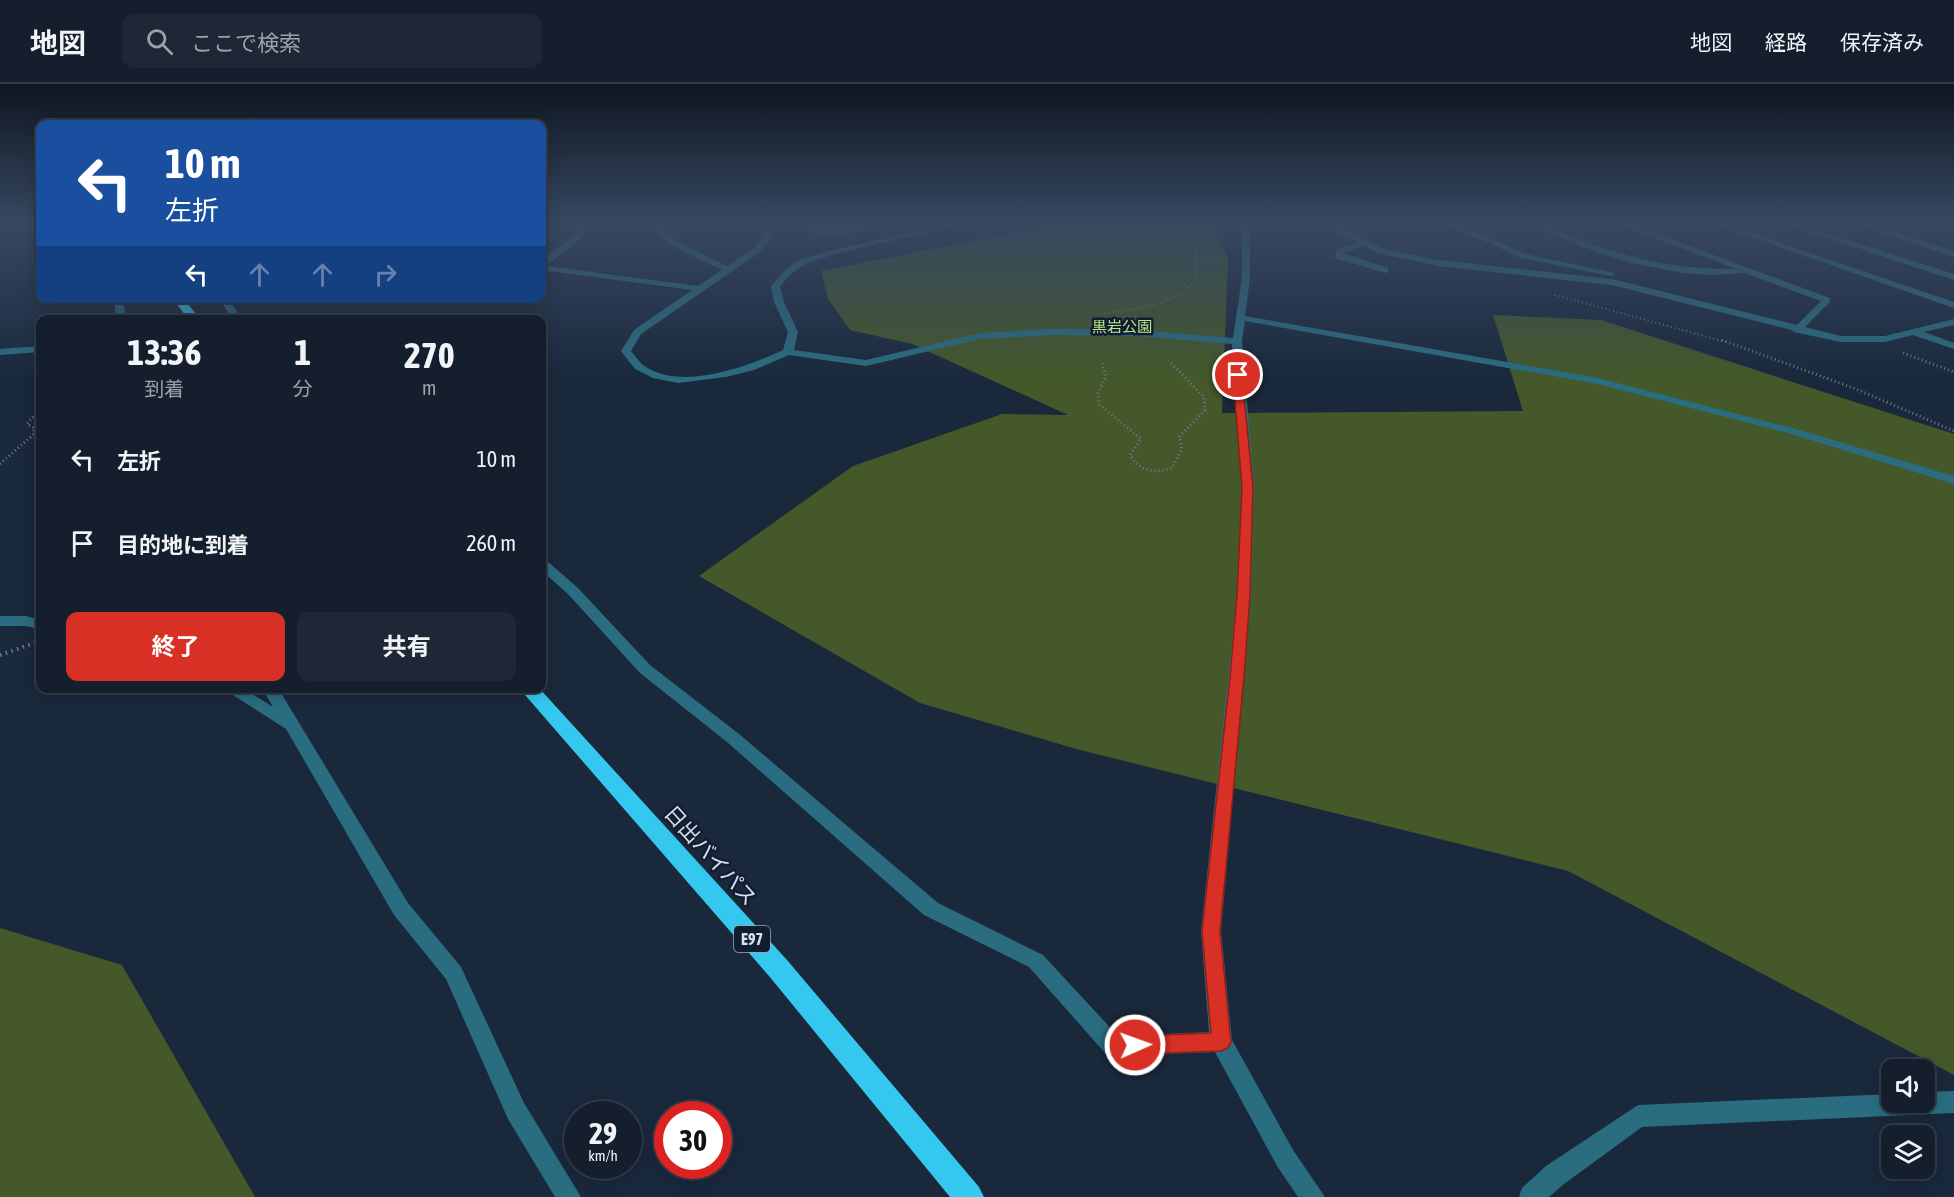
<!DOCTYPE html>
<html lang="ja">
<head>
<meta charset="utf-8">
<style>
  :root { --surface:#141e2d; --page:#1d2735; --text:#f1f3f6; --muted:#9da2aa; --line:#333c49; --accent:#d93025 }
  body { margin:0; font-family:"Asap Condensed","Noto Sans JP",sans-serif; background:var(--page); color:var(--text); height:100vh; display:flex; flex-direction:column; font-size:22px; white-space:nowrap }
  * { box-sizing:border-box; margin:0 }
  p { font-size:20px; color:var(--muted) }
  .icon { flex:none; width:33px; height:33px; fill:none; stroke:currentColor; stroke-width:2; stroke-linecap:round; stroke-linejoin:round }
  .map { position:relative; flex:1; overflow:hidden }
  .drawer { position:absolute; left:36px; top:231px; width:510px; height:378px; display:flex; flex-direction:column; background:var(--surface); border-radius:12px; box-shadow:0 3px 15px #0003,0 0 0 2px var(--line) }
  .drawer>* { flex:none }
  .guide { position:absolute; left:36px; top:36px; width:510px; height:183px; border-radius:12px; box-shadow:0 3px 15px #0003,0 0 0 2px var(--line); background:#1a4fa0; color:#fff; overflow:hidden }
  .controls { position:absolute; left:1881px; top:975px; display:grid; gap:12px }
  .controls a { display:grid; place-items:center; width:54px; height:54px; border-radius:12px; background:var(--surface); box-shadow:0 3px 15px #0003,0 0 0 2px var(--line); font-size:30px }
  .speed { position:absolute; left:564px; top:1017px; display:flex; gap:12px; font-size:30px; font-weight:700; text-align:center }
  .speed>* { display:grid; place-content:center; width:78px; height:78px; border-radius:50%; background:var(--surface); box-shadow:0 3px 15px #0003,0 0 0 2px var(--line); line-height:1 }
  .speed small { font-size:15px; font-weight:400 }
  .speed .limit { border:9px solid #d22; background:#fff; color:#111 }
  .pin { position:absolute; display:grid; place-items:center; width:51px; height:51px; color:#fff; margin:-26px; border:3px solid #fff; border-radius:50%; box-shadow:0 2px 6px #0007 }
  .me { position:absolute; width:66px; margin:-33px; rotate:88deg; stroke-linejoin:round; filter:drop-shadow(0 0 4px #0008) }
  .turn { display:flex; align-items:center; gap:21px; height:126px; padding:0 30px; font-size:27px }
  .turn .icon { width:78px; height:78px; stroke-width:2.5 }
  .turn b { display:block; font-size:42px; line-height:51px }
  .lanes { display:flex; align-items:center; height:57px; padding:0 30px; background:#0003; justify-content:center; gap:30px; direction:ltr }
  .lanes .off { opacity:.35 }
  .eta { display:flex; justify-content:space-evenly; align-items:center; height:102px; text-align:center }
  .eta b { font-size:36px; font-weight:700; line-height:42px }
  .cta { display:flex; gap:12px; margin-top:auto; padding:12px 30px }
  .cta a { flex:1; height:69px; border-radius:12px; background:var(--accent); color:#fff; font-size:24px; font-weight:700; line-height:69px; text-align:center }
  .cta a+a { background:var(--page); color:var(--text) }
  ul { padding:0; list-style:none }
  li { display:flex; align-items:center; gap:18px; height:84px; padding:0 30px }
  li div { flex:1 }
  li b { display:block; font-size:22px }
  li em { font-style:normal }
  header { display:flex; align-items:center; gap:36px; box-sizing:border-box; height:84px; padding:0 30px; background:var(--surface); border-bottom:2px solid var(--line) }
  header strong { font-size:28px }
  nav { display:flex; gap:33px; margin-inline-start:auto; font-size:21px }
  .search { width:420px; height:54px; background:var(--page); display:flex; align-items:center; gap:15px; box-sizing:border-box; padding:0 21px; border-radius:12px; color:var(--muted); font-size:22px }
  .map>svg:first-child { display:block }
</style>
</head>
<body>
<header>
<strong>地図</strong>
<div class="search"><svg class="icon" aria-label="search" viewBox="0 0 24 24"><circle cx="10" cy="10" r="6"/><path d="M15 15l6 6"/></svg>ここで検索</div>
<nav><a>地図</a><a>経路</a><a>保存済み</a></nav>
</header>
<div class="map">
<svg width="1954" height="1113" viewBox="0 0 1954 1113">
  <rect width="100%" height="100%" fill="#1a283c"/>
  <!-- green -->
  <path fill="#44582a" d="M792 140H892L826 154Z
    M1059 140 1213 142 1228 175 1222 329 1523 327 1493 231 1601 236 1954 350V991L1568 787 1080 666 920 619 699 492 853 382 1002 330 1068 331 912 260 850 246 828 215 821 187Z
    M0 844 122 881 255 1113H0Z"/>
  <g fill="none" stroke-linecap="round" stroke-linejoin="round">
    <!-- path-far2 -->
    <path stroke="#6f7b8c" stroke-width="2" stroke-dasharray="1 3" stroke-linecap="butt" d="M1195 162 1197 177H1196Z
      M1197 177 1229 176
      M1555 211 1726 258
      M1101 230C1132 224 1176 223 1195 195L1197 177"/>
    <!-- path-far1 -->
    <path stroke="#6f7b8c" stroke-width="3" stroke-dasharray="1 3" stroke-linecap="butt" d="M1722 256 1856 305 1954 347
      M1903 269 1954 288
      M1102 279 1106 292 1098 309 1099 320 1141 355 1130 371C1140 388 1155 389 1172 384L1182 365 1179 353 1205 326 1204 313 1169 277
      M0 380 34 350V344L27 340 40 325"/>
    <!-- path -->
    <path stroke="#6f7b8c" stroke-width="4" stroke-dasharray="1.5 4.5" stroke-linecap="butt" d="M0 571 37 558"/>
    <!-- minor -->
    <path fill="#2a6d80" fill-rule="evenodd" d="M583 140H591L580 155 546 182 698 202 722 186 674 163 645 140H654L680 159 727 182 754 164 764 151 763 140H771L772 151 760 168 641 250 631 267C635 271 639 278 643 281 680 308 747 283 783 266L788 248 774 218 771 202 786 185 801 175 836 165 950 140H966L838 169 807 179 792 189 780 202 784 218 798 248 794 266 866 276 980 249 1052 245 1139 246 1233 254 1242 194V140H1250V194L1245 232 1598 294 1796 345 1954 392V400L1788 349 1598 300 1245 237 1242 257 1254 403 1251 511 1221 847 1232 956 1293 1066 1325 1113H1298L1277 1082 1215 968 1113 972 1105 969 1029 883 924 831 727 658 640 589 568 510 542 487V476L547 477 578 504 650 581 739 650 938 819 1043 871 1118 952 1209 948 1201 847 1237 511 1242 403 1232 260 1139 252 1052 251 980 255 866 282 789 271 754 286 726 293 678 299 653 294 635 285 621 267 634 246 692 206 542 186V177L574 151Z
      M1324 140H1335L1384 165 1438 176 1612 195 1797 241 1821 217 1745 189 1711 191 1683 189 1631 179 1583 163 1529 140H1540C1609 168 1661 186 1737 185L1618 140H1630L1830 214V218L1805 243 1841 252H1885L1954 235V241L1924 248 1954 259V265L1913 251 1885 258H1841L1794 248 1792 246 1612 201 1438 182 1378 169 1365 162 1343 169 1388 184V188L1385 189 1335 174 1336 166 1358 159Z
      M1446 140H1457L1526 170 1615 189 1611 192 1521 174Z
      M1713 140H1725L1954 218V224Z
      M1785 140H1798L1954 190V196Z
      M1856 140H1869L1954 167V173Z
      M1944 140H1954V144Z
      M113 214H122L127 236H117Z
      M218 214H227L243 236H234Z
      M40 262V268L0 271V265Z
      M0 532H26L40 536V545L25 542H0Z
      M222 604H243L273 623 262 604H278L408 819 461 883 524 1019 581 1113H555L508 1035 446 895 394 831 286 645Z
      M1954 1007V1029L1642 1043 1564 1100 1549 1113H1519L1522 1104 1546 1082 1638 1021 1892 1010V1018H1924V1008Z"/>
    <!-- highway -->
    <path fill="#35c8ef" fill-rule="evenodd" d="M172 214H183L201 236H189Z
      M519 604H539L787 876 979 1103 984 1113H950L769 892Z"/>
  </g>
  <!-- sky -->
  <linearGradient id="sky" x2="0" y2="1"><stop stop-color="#0e1621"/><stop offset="0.47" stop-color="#384861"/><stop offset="1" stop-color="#384861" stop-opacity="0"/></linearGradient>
  <rect width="1954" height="296" fill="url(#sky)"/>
  <!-- route -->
  <path fill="#d93025" stroke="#8d1f18" stroke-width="1.5" d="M1238 288 1242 291 1253 404 1250 511 1244 593 1220 847 1231 958 1228 964 1221 967 1135 970 1128 968 1125 961 1128 955 1135 952 1211 949 1202 847 1230 593 1237 511 1242 404 1233 291Z"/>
  <g text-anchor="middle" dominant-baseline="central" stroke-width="5" stroke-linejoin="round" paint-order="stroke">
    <!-- far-park labels -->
    <g font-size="15" fill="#bae585" stroke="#111e32">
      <text x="1122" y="242">黒岩公園</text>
    </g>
    <!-- shield labels -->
    <rect fill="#111e32" stroke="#9ca6b6" stroke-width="1.5" x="734" y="842" width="36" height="26" rx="4.5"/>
    <g font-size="16" font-weight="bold" fill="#d7e1ee">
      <text x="752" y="855">E97</text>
    </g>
    <!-- near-street labels -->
    <g font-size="21" fill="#d7e1ee" stroke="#111e32">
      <text transform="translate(711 771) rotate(48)">日出バイパス</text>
    </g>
  </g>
</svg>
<div class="controls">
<a><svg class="icon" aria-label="sound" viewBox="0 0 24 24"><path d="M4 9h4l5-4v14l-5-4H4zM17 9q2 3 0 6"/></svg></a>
<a><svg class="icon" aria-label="layers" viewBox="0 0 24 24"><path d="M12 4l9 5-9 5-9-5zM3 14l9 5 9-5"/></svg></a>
</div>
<div class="speed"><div>29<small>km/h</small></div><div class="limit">30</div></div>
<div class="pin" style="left:1238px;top:291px;background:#d93025"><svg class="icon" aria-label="arrive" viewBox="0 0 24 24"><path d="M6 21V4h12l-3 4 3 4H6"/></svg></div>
<svg class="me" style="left:1135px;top:961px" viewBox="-20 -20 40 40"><circle r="17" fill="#d93025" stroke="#fff" stroke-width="3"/><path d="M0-11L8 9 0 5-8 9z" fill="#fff"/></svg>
<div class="guide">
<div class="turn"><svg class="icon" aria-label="left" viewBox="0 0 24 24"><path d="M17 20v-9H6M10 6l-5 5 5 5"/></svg><div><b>10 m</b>左折</div></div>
<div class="lanes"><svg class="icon" aria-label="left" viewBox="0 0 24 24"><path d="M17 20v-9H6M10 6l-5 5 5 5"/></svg><svg class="icon off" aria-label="ahead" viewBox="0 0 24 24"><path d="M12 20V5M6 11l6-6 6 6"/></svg><svg class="icon off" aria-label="ahead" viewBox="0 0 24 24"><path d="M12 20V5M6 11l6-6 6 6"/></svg><svg class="icon off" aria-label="right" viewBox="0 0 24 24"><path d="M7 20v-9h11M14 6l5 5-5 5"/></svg></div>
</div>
<section class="drawer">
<div class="eta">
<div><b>13:36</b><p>到着</p></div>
<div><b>1</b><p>分</p></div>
<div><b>270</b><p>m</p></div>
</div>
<ul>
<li><svg class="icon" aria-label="left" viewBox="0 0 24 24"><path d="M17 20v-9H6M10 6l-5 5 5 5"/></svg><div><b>左折</b></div><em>10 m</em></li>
<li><svg class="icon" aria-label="arrive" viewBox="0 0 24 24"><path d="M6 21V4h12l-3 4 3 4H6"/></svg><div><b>目的地に到着</b></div><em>260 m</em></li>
</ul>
<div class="cta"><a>終了</a><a>共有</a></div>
</section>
</div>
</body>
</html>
